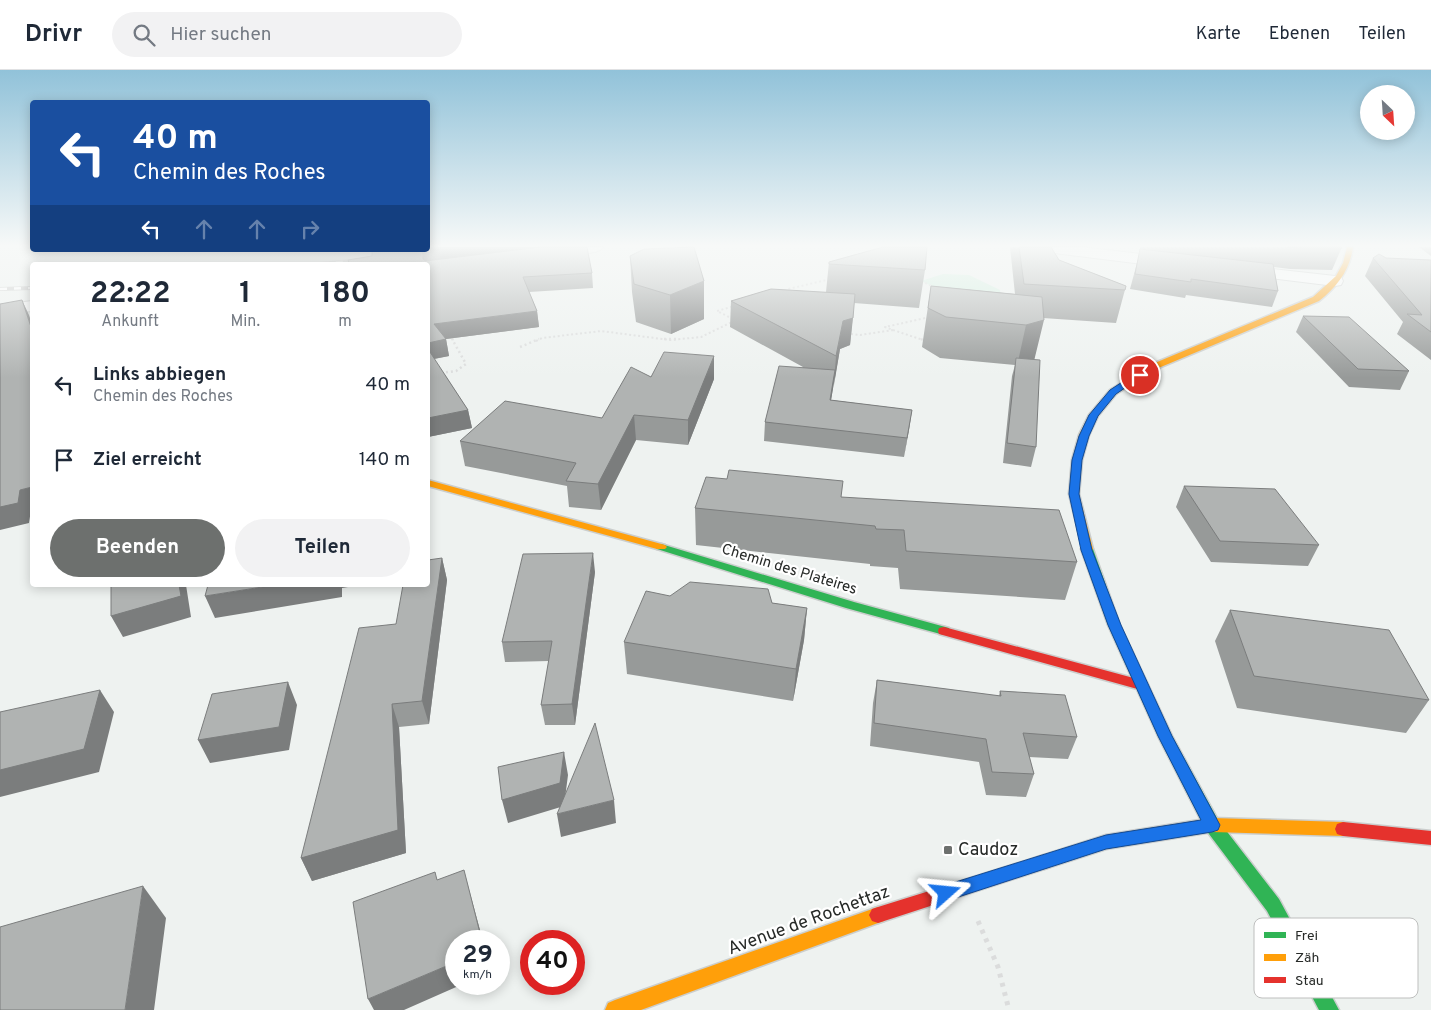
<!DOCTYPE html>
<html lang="de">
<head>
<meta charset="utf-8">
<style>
  :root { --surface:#fff; --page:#f2f2f3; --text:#1f2937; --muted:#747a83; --line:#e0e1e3; --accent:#6d706e }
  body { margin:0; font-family:Overpass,sans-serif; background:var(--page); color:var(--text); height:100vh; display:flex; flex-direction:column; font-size:19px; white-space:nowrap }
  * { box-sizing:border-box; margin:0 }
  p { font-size:16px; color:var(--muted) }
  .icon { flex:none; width:28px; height:28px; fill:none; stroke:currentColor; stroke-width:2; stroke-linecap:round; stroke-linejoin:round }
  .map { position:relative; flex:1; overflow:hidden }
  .details { position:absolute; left:30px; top:192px; width:400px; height:325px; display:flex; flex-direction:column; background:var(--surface); border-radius:5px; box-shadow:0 2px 12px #0003 }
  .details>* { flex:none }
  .banner { position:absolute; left:30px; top:30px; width:400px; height:152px; border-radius:5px; box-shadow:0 2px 12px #0003; background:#1a4fa0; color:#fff; overflow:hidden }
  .needle { width:32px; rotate:155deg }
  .tools { position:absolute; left:1360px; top:15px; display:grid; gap:10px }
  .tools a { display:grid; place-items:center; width:55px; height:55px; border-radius:50%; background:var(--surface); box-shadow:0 2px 12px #0003; font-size:25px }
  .speed { position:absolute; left:445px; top:860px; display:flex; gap:10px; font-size:25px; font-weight:700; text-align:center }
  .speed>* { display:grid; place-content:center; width:65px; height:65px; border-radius:50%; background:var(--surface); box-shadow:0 2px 12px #0003; line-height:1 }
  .speed small { font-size:12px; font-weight:400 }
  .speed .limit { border:8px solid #d22; background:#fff; color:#111 }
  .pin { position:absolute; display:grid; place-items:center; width:42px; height:42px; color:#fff; margin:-21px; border:2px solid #fff; border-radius:50%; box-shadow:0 1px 5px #0007 }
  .me { position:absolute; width:55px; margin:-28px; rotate:72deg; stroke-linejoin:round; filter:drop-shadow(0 0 4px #0008) }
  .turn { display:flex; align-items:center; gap:18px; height:105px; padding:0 20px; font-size:22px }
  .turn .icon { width:65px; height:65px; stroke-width:2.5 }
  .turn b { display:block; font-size:35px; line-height:42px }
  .lanes { display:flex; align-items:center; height:48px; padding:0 20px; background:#0003; justify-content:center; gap:25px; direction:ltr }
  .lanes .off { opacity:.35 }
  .eta { display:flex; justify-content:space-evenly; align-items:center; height:85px; text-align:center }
  .eta b { font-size:30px; font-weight:700; line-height:35px }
  .cta { display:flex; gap:10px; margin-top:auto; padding:10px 20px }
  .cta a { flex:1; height:58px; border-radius:30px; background:var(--accent); color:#fff; font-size:20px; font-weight:700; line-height:58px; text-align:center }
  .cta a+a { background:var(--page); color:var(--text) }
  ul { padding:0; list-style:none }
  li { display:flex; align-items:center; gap:15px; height:75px; padding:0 20px }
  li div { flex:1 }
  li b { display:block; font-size:19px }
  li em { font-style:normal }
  header { display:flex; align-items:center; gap:30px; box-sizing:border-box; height:70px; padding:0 25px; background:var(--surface); border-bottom:1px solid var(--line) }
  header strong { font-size:24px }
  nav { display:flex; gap:28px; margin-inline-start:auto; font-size:18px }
  .search { width:350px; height:45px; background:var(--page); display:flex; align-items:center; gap:12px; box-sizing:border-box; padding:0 18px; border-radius:28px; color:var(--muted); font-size:19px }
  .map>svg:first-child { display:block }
</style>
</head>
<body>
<header>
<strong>Drivr</strong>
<div class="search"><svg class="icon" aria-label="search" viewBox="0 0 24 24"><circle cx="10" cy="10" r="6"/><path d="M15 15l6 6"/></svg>Hier suchen</div>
<nav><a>Karte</a><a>Ebenen</a><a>Teilen</a></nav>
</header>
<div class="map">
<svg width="1431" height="940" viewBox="0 0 1431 940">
  <rect width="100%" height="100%" fill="#eef2f0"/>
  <!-- green -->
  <path fill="#d2efdf" d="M943 204 969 205 1000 220 1001 231 955 227 921 211Z"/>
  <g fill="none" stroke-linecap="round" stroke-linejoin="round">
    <!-- street casing -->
    <g stroke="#cbcecd" stroke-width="2">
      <path id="street" d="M562 177H603L600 180 595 182 550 188 544 186 542 183 544 180Z
        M1038 177H1081L1175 188 1181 190 1183 193 1181 196 1175 198 1046 182 1041 180Z
        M1237 195 1335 206 1341 207 1343 211 1341 215 1335 216 1231 203 1229 200 1231 197Z
        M32 231V241L0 245V235Z"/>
    </g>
    <!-- fast casing -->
    <g stroke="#cbcecd" stroke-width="3">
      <path id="fast" d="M661 474 854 532 949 558 950 561 949 564 944 565 846 538 657 479 655 477 657 475Z
        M1087 476 1093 479 1120 555 1172 666 1218 750 1279 829 1339 940H1319L1267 841 1206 760 1158 666 1108 555 1081 479Z"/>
    </g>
    <!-- slow casing -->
    <g stroke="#cbcecd" stroke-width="3">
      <path id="slow" d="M1347 177H1353C1350 200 1337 217 1319 231L1156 299 1116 324 1098 346 1089 365 1082 390 1079 424 1093 479 1091 481H1083L1069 424 1072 390 1079 365 1089 345 1110 320 1150 295 1313 227 1336 206 1343 193Z
        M428 410 665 475 667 477 665 479H657L428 416Z
        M1212 748 1343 752 1349 754 1351 759 1349 764 1343 766 1212 762 1106 779 1044 799 1038 797 1036 792 1038 787 1106 765Z
        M878 837 884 839 887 845 884 851 878 853 641 940H605L608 933 615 930Z"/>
    </g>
    <!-- jam casing -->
    <g stroke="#cbcecd" stroke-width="3">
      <path id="jam" d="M944 557 1141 610 1146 611 1148 615 1146 619 1141 620 939 564 938 561 939 558Z
        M1343 752 1431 761V775L1343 766 1337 764 1335 759 1337 754Z
        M1044 785 1050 787 1052 792 1050 797 1044 799 878 853 872 851 869 845 872 839 878 837Z"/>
    </g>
    <!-- path-far2 -->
    <path stroke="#dbdcdc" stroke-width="2" stroke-dasharray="2 2.5" stroke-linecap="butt" d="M921 211 936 218
      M787 223 788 219 831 209
      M733 249 717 241 734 236
      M893 260 923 270
      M452 264 453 271
      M851 264 860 265 893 260 885 257 930 247
      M536 271 542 268 601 261 670 270 701 267 732 252"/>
    <!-- path-far1 -->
    <path stroke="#dbdcdc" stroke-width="2.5" stroke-dasharray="2 3" stroke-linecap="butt" d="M664 269H678
      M921 269 923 270
      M520 277 539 269
      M441 303 456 301 466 294 452 269"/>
    <!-- path -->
    <path stroke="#dbdcdc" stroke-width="5" stroke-dasharray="4 5.5" stroke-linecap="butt" d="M978 851 998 897 1009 940"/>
    <!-- street -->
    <use href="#street" fill="#fcfdfd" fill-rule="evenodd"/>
    <!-- fast -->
    <use href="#fast" fill="#30b455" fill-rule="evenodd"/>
    <!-- slow -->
    <use href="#slow" fill="#ff9f0a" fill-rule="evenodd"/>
    <!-- jam -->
    <use href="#jam" fill="#e5322d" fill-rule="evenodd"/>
    <!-- rail casing -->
    <g stroke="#c7c8c7" stroke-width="4">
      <path id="rail" d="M308 195 363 190
        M0 219 32 218"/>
    </g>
    <!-- rail -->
    <use href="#rail" stroke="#fff" stroke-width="2.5" stroke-dasharray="7" stroke-linecap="butt"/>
  </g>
  <!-- wall -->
  <path fill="#979a99" d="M1010 177H1051L1059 190 1126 216 1116 253 1043 248 1034 289 1036 377 1031 397 1003 393 1012 306 1015 295 940 288 922 277 931 216 1015 224Z
    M1140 177H1342L1332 200 1290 199 1274 197 1278 221 1272 237 1186 225 1185 228 1130 219 1140 182H1139Z
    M1419 177H1431V186Z
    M630 186 704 211V249L671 264 636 252 632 222Z
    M1373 188 1431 190V290L1397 264 1403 252 1365 206Z
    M348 190 592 203 593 218 529 222 537 241 539 257 446 269 449 286 434 289 468 340 472 358 428 367V195H349Z
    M829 192 925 200 919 238 854 233 850 275 840 279 831 330 912 340 904 387 764 371 765 352 803 297 730 257 731 231 826 222Z
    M1303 246 1409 301 1400 320 1349 317 1296 262Z
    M714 286V309L688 375 636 370 601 440 569 437 567 416 465 396 460 371 602 348 651 307Z
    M1184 416 1319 475 1308 496 1211 492 1176 437Z
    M841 427 1077 492 1065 530 900 519 898 498 870 496V494L696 475 695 438Z
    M442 488 447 510 429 654 399 657 406 783 312 811 301 788 396 554Z
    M595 502 575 655H545L541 635 549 591 505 592 502 572Z
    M670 526 772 533 807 538 804 570 793 631 627 604 624 572Z
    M1230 540 1429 630 1406 663 1237 638 1215 571Z
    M877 610 999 626 1000 621 1077 667 1068 689 1029 687 1034 704 1026 727 986 725 979 692 870 676 873 633Z"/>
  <!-- shaded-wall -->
  <path fill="#7b7d7d" d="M438 177H551L422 195 419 181 420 180H428V178Z
    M704 211V249L671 264 670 225Z
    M22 230 29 245 32 254V261Z
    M537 241 539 257 438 270 434 254Z
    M853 248 850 275 840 279 834 315 836 286 843 251Z
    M1044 250 1034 291 1017 296 1026 255Z
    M446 269 449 286 428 290V273Z
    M714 286V309L688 375V350Z
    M835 300 833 318 828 349 830 330Z
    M468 340 472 358 428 367V348Z
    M912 340 909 360 904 387 907 368Z
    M634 345 636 370 601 440 598 414Z
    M32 417V439L31 440 29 453 0 460V437L20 420Z
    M593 483 595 502 575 655 572 634Z
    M442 488 447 510 429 654 422 631Z
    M179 515H186L191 547 123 567 111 546Z
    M275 515H360L342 518V527L215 548 205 526Z
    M807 538 804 570 793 631 796 599Z
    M288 612 297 635 289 680 210 693 198 670Z
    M100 620 114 642 99 702 0 727V700Z
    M392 634 399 657 406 783 312 811 301 788Z
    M564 682 568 705 564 736 508 753 502 730Z
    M614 730 616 753 561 767 557 744Z
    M464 800 470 823 483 871H482Z
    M143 816 166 848 154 940H125Z
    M456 892V914H463L404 940H374L368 929Z"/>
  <!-- building -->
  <path fill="#b0b3b2" stroke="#7b7d7d" d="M540 177H587L592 203 523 207 537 241 434 254 446 269 428 273V195H350L348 190 372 186V180H420L419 181 423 182V189L425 191Z
    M694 177 704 211 670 225 634 214 630 186 644 179Z
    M883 177H927L925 200 829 194V192Z
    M1019 177H1051L1059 190 1126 216 1125 220 1024 214Z
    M1287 177H1342L1341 179 1298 178Z
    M1140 179 1273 194 1278 221 1191 209V212L1135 204Z
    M1379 184 1386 188 1431 190V262L1407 244 1422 245 1373 188Z
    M931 216 1042 227 1044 250 1026 255 946 247 928 238Z
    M771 219 855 224 853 248 843 251 836 286 731 231Z
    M22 230 32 260V417L20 420 18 433 0 437V234Z
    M1303 246 1349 247 1409 301 1358 299Z
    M428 279 468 340 428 348Z
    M664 282 714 286 688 350 634 345 598 414 566 411 576 393 460 371 505 331 602 348 631 297 651 307Z
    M1016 288 1040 290 1036 377 1007 373Z
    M779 296 835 300 830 330 912 340 907 368 765 352Z
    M729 400 843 411 841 427 1059 440 1077 492 906 481 904 460 876 459 875 456 695 438 706 407 727 409Z
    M1184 416 1275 419 1319 475 1220 471Z
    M593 483 572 634 541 635 552 571 502 572 523 484Z
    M442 488 422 631 392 634 398 760 301 788 359 558 396 554 403 515H428V490Z
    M690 512 768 519 772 533 807 538 796 599 624 572 646 521 670 526Z
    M111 515H179L181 526 111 546Z
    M208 515H275L205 526Z
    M1230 540 1389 560 1429 630 1254 606Z
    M877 610 1001 626 1000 621 1065 625 1077 667 1023 663 1034 704 992 702 986 669 874 653Z
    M288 612 279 657 198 670 212 624Z
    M100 620 84 679 0 700V642Z
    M595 653 614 730 557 744Z
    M564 682 560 713 502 730 498 697Z
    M464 800 482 871H456V892L368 929 353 832 435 802 437 810Z
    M143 816 125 940H0V857Z"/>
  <!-- sky -->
  <linearGradient id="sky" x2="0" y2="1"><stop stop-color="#91c2d9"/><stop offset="0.57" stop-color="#f7f9f8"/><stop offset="1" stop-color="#f7f9f8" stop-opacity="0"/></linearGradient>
  <rect width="1431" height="308" fill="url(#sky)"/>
  <!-- route -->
  <path fill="#1a73e8" stroke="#114b97" d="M1136 303 1144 305 1116 324 1098 346 1089 366 1082 390 1079 424 1092 480 1121 555 1172 666 1220 755 1218 760 1212 762 1106 779 946 831 939 828 937 823 939 817 946 815 1106 765 1201 750 1158 666 1108 555 1081 480 1069 424 1072 390 1079 366 1089 345 1110 320Z"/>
  <!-- markers -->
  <rect fill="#6d706e" stroke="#fff" stroke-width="2" x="943" y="775" width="10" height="10" rx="2.5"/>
  <g text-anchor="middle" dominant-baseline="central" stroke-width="4.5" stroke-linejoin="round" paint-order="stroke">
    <!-- street labels -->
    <g font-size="15" fill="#272a28" stroke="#fff">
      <text transform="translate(789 500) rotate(17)">Chemin des Plateires</text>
    </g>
    <!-- near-poi labels -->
    <g font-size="18" fill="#272a28" stroke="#fff" text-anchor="start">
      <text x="958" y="780">Caudoz</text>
    </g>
    <!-- near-street labels -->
    <g font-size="18" fill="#272a28" stroke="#fff">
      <text transform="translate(809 851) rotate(-20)">Avenue de Rochettaz</text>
    </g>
  </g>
  <!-- legend -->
  <rect x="1254" y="848" width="164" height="80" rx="8" fill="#fff" stroke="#bebfbe" stroke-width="1"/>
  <rect x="1264" y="862" width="22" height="6" fill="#30b455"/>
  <rect x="1264" y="884" width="22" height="7" fill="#ff9f0a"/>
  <rect x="1264" y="907" width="22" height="6" fill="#e5322d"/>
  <g font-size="14" fill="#272a28">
    <text x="1295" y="870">Frei</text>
    <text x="1295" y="892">Zäh</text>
    <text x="1295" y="915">Stau</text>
  </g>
</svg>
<div class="tools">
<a><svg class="needle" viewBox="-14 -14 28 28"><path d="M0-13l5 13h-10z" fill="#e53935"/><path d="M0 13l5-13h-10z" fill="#747a83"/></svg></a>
</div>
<div class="speed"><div>29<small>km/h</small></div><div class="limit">40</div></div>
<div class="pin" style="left:1140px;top:305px;background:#d93025"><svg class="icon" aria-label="arrive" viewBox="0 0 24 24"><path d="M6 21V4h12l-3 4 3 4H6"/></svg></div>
<svg class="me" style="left:946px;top:823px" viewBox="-20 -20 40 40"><path d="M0-17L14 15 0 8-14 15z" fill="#1a73e8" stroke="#fff" stroke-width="4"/></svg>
<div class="banner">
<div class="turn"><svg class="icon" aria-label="left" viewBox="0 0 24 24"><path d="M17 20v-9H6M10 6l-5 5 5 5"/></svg><div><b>40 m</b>Chemin des Roches</div></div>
<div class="lanes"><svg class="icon" aria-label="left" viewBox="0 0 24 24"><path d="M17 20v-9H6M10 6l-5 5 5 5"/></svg><svg class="icon off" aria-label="ahead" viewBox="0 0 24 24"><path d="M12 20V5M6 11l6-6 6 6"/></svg><svg class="icon off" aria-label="ahead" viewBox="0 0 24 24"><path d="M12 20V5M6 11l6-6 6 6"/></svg><svg class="icon off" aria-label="right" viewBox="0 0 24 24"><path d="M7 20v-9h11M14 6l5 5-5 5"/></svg></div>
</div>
<section class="details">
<div class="eta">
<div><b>22:22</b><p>Ankunft</p></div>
<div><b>1</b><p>Min.</p></div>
<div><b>180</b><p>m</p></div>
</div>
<ul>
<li><svg class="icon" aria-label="left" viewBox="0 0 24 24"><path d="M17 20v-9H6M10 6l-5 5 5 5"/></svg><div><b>Links abbiegen</b><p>Chemin des Roches</p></div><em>40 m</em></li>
<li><svg class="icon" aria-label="arrive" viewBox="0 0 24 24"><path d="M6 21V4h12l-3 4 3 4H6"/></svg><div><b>Ziel erreicht</b></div><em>140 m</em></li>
</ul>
<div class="cta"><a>Beenden</a><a>Teilen</a></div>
</section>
</div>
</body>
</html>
